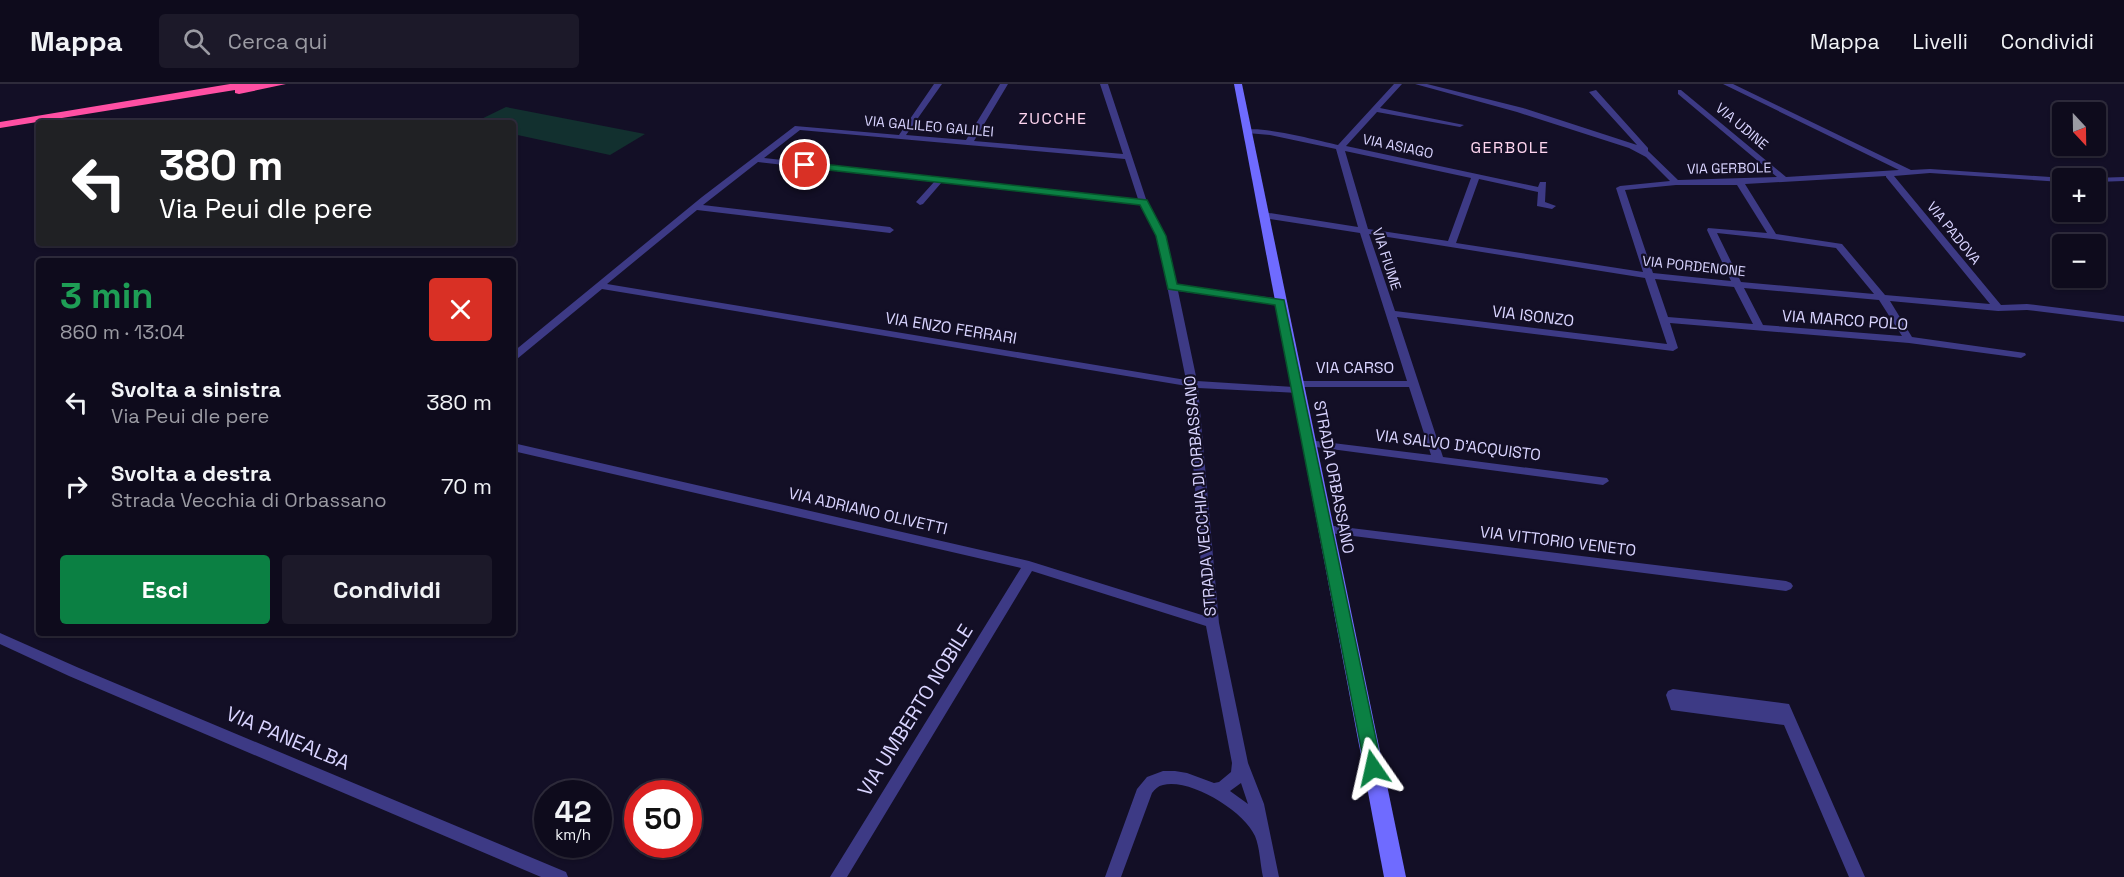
<!DOCTYPE html>
<html lang="it">
<head>
<meta charset="utf-8">
<style>
  :root { --surface:#0e0b1c; --page:#1c1929; --text:#f1f3f6; --muted:#9b9ba3; --line:#2e2b3b; --accent:#0b8043 }
  body { margin:0; font-family:"Space Grotesk",sans-serif; background:var(--page); color:var(--text); height:100vh; display:flex; flex-direction:column; font-size:22px; white-space:nowrap }
  * { box-sizing:border-box; margin:0 }
  p { font-size:20px; color:var(--muted) }
  .icon { flex:none; width:33px; height:33px; fill:none; stroke:currentColor; stroke-width:2; stroke-linecap:round; stroke-linejoin:round }
  .map { position:relative; flex:1; overflow:hidden }
  .side { position:absolute; left:36px; top:174px; width:480px; height:378px; display:flex; flex-direction:column; background:var(--surface); border-radius:6px; box-shadow:0 2px 4px #0004,0 0 0 2px var(--line) }
  .side>* { flex:none }
  .guide { position:absolute; left:36px; top:36px; width:480px; height:126px; border-radius:6px; box-shadow:0 2px 4px #0004,0 0 0 2px var(--line); background:#202124; color:#fff; overflow:hidden }
  .needle { width:39px; rotate:158deg }
  .controls { position:absolute; left:2052px; top:18px; display:grid; gap:12px }
  .controls a { display:grid; place-items:center; width:54px; height:54px; border-radius:6px; background:var(--surface); box-shadow:0 2px 4px #0004,0 0 0 2px var(--line); font-size:30px }
  .speed { position:absolute; left:534px; top:696px; display:flex; gap:12px; font-size:30px; font-weight:700; text-align:center }
  .speed>* { display:grid; place-content:center; width:78px; height:78px; border-radius:50%; background:var(--surface); box-shadow:0 2px 4px #0004,0 0 0 2px var(--line); line-height:1 }
  .speed small { font-size:15px; font-weight:400 }
  .speed .limit { border:9px solid #d22; background:#fff; color:#111 }
  .pin { position:absolute; display:grid; place-items:center; width:51px; height:51px; color:#fff; margin:-26px; border:3px solid #fff; border-radius:50%; box-shadow:0 2px 6px #0007 }
  .me { position:absolute; width:66px; margin:-33px; rotate:349deg; stroke-linejoin:round; filter:drop-shadow(0 0 4px #0008) }
  .turn { display:flex; align-items:center; gap:21px; height:126px; padding:0 24px; font-size:27px }
  .turn .icon { width:78px; height:78px; stroke-width:2.5 }
  .turn b { display:block; font-size:42px; line-height:51px }
  .round { display:grid; place-items:center; flex:none; width:63px; height:63px; border-radius:6px; background:var(--page) }
  .headline { display:flex; align-items:center; justify-content:space-between; height:102px; padding:0 24px }
  h1 { font-size:36px; font-weight:700; line-height:45px; color:#1e9e55 }
  .cta { display:flex; gap:12px; margin-top:auto; padding:12px 24px }
  .cta a { flex:1; height:69px; border-radius:6px; background:var(--accent); color:#fff; font-size:24px; font-weight:700; line-height:69px; text-align:center }
  .cta a+a { background:var(--page); color:var(--text) }
  ul { padding:0; list-style:none }
  li { display:flex; align-items:center; gap:18px; height:84px; padding:0 24px }
  li div { flex:1 }
  li b { display:block; font-size:22px }
  li em { font-style:normal }
  header { display:flex; align-items:center; gap:36px; box-sizing:border-box; height:84px; padding:0 30px; background:var(--surface); border-bottom:2px solid var(--line) }
  header strong { font-size:28px }
  nav { display:flex; gap:33px; margin-inline-start:auto; font-size:21px }
  .search { width:420px; height:54px; background:var(--page); display:flex; align-items:center; gap:15px; box-sizing:border-box; padding:0 21px; border-radius:6px; color:var(--muted); font-size:22px }
  .map>svg:first-child { display:block }
</style>
</head>
<body>
<header>
<strong>Mappa</strong>
<div class="search"><svg class="icon" aria-label="search" viewBox="0 0 24 24"><circle cx="10" cy="10" r="6"/><path d="M15 15l6 6"/></svg>Cerca qui</div>
<nav><a>Mappa</a><a>Livelli</a><a>Condividi</a></nav>
</header>
<div class="map">
<svg width="2124" height="793" viewBox="0 0 2124 793">
  <rect width="100%" height="100%" fill="#130f26"/>
  <!-- green -->
  <path fill="#12302f" d="M506 23 645 50 610 71 513 50V39H473Z"/>
  <g fill="none" stroke-linecap="round" stroke-linejoin="round">
    <!-- minor -->
    <path fill="#3d3a85" fill-rule="evenodd" d="M934 0H942L906 51 966 56 1000 0H1008L974 57 1123 70 1100 0H1108L1147 118 1165 152 1177 201 1281 215 1286 218 1281 221 1178 207 1197 297 1294 303 1292 300 1297 297H1407L1360 149 1263 134 1259 131 1263 128 1358 143 1336 65 1270 51 1247 49 1243 47C1256 40 1321 57 1338 61L1394 0H1402L1380 24 1464 41 1460 43 1377 28 1346 62 1538 103 1540 98H1546L1545 118 1556 122 1552 125 1537 122 1538 108 1479 95 1456 159 1643 188 1616 104 1620 102 1670 97 1646 73 1629 64 1517 28 1415 0H1427L1523 24 1637 61 1589 8 1596 6 1648 64V67L1678 96 1777 93 1678 10V6H1681L1786 93 1899 86 1723 0H1733L1911 86 1930 85 2065 94H2062V98L1930 89 1894 92 2001 221 2027 220 2124 232V238L2027 226 1998 227 1890 217 1912 253 2025 269 2026 271 2021 274 1909 259 1670 239 1678 264 1673 267 1397 233 1443 373 1607 394 1609 397 1603 401 1308 362 1302 359 1308 356 1431 371 1409 303H1300L1303 306 1298 309 1198 304 1219 539 1248 679 1264 720 1279 793H1263C1260 780 1260 764 1255 752 1244 727 1190 694 1163 701 1158 702 1155 705 1152 709L1121 793H1105L1137 705 1147 693 1163 687H1175L1187 689 1214 699 1219 698 1231 688 1232 679 1206 542 1032 487 847 793H830L1021 484 513 367V359L1029 477 1205 532 1187 302 602 205 517 275 513 276V268L702 113 795 42 899 51ZM800 46 1125 75 1138 115 764 74ZM1345 67 1471 94 1448 157 1368 145ZM758 78 934 98 916 118 920 121 923 120 942 98 1140 120 1157 152 1186 296 607 200 697 126 890 149 894 146 890 143 703 121ZM1886 92V93L1990 220 1885 211 1842 160 1776 150 1745 100ZM1676 101H1737L1767 149 1708 144 1707 146 1731 197 1653 189 1625 106ZM1717 149 1773 155 1836 164 1874 210 1741 198ZM1369 150 1645 194 1667 260 1395 227ZM1655 195 1734 203 1753 240 1668 233ZM1744 204 1879 216 1902 252 1763 241ZM1241 699 1248 720 1230 707Z
      M2124 93V97L2096 98V94H2093Z
      M1326 441 1786 497 1791 499 1793 502 1791 505 1786 507 1322 448 1320 445 1322 442Z
      M0 549 79 584 566 788 568 793H541L69 592 0 560Z
      M1673 605 1789 620 1865 793H1849L1784 641 1671 626 1666 611 1668 607Z"/>
    <!-- secondary -->
    <path fill="#6f6bff" fill-rule="evenodd" d="M1234 0H1242L1406 793H1384Z"/>
    <!-- motorway -->
    <path fill="#ff4fa3" fill-rule="evenodd" d="M230 0H286L239 10 235 9V6L0 44V38Z"/>
  </g>
  <!-- route -->
  <path fill="#0b8043" stroke="#07532c" stroke-width="1.5" d="M805 78 1147 116 1166 152 1177 200 1284 216 1382 684 1380 689 1373 691 1367 689 1365 684 1275 221 1168 205 1156 152 1140 121 802 83V79Z"/>
  <g text-anchor="middle" dominant-baseline="central" stroke-width="4.5" stroke-linejoin="round" paint-order="stroke">
    <!-- far-street labels -->
    <g font-size="14" fill="#d9d4ff" stroke="#130f26">
      <text transform="translate(929 42) rotate(5)">VIA GALILEO GALILEI</text>
      <text transform="translate(1742 42) rotate(40)">VIA UDINE</text>
      <text transform="translate(1398 62) rotate(12)">VIA ASIAGO</text>
      <text transform="translate(1729 84) rotate(-1)">VIA GERBOLE</text>
      <text transform="translate(1954 149) rotate(51)">VIA PADOVA</text>
      <text transform="translate(1387 175) rotate(72)">VIA FIUME</text>
      <text transform="translate(1694 182) rotate(6)">VIA PORDENONE</text>
    </g>
    <!-- far-quarter labels -->
    <g font-size="16" letter-spacing="1.5" fill="#ffd6f0" stroke="#130f26">
      <text x="1053" y="34">ZUCCHE</text>
      <text x="1510" y="63">GERBOLE</text>
    </g>
    <!-- street labels -->
    <g font-size="16" fill="#d9d4ff" stroke="#130f26">
      <text transform="translate(1533 232) rotate(7)">VIA ISONZO</text>
      <text transform="translate(1845 236) rotate(4)">VIA MARCO POLO</text>
      <text transform="translate(951 244) rotate(9)">VIA ENZO FERRARI</text>
      <text x="1355" y="283">VIA CARSO</text>
      <text transform="translate(1458 361) rotate(7)">VIA SALVO D'ACQUISTO</text>
      <text transform="translate(1334 393) rotate(79)">STRADA ORBASSANO</text>
      <text transform="translate(1200 412) rotate(-95)">STRADA VECCHIA DI ORBASSANO</text>
      <text transform="translate(868 427) rotate(13)">VIA ADRIANO OLIVETTI</text>
      <text transform="translate(1558 457) rotate(7)">VIA VITTORIO VENETO</text>
    </g>
    <!-- near-street labels -->
    <g font-size="20" fill="#d9d4ff" stroke="#130f26">
      <text transform="translate(915 626) rotate(-58)">VIA UMBERTO NOBILE</text>
      <text transform="translate(288 654) rotate(23)">VIA PANEALBA</text>
    </g>
  </g>
</svg>
<div class="controls">
<a><svg class="needle" viewBox="-14 -14 28 28"><path d="M0-13l5 13h-10z" fill="#e53935"/><path d="M0 13l5-13h-10z" fill="#9b9ba3"/></svg></a>
<a>+</a>
<a>−</a>
</div>
<div class="speed"><div>42<small>km/h</small></div><div class="limit">50</div></div>
<div class="pin" style="left:805px;top:81px;background:#d93025"><svg class="icon" aria-label="arrive" viewBox="0 0 24 24"><path d="M6 21V4h12l-3 4 3 4H6"/></svg></div>
<svg class="me" style="left:1373px;top:684px" viewBox="-20 -20 40 40"><path d="M0-17L14 15 0 8-14 15z" fill="#0b8043" stroke="#fff" stroke-width="4"/></svg>
<div class="guide">
<div class="turn"><svg class="icon" aria-label="left" viewBox="0 0 24 24"><path d="M17 20v-9H6M10 6l-5 5 5 5"/></svg><div><b>380 m</b>Via Peui dle pere</div></div>
</div>
<section class="side">
<div class="headline"><div><h1>3 min</h1><p>860 m · 13:04</p></div><a class="round" style="background:#d93025;color:#fff"><svg class="icon" aria-label="close" viewBox="0 0 24 24"><path d="M6 6l12 12M18 6L6 18"/></svg></a></div>
<ul>
<li><svg class="icon" aria-label="left" viewBox="0 0 24 24"><path d="M17 20v-9H6M10 6l-5 5 5 5"/></svg><div><b>Svolta a sinistra</b><p>Via Peui dle pere</p></div><em>380 m</em></li>
<li><svg class="icon" aria-label="right" viewBox="0 0 24 24"><path d="M7 20v-9h11M14 6l5 5-5 5"/></svg><div><b>Svolta a destra</b><p>Strada Vecchia di Orbassano</p></div><em>70 m</em></li>
</ul>
<div class="cta"><a>Esci</a><a>Condividi</a></div>
</section>
</div>
</body>
</html>
